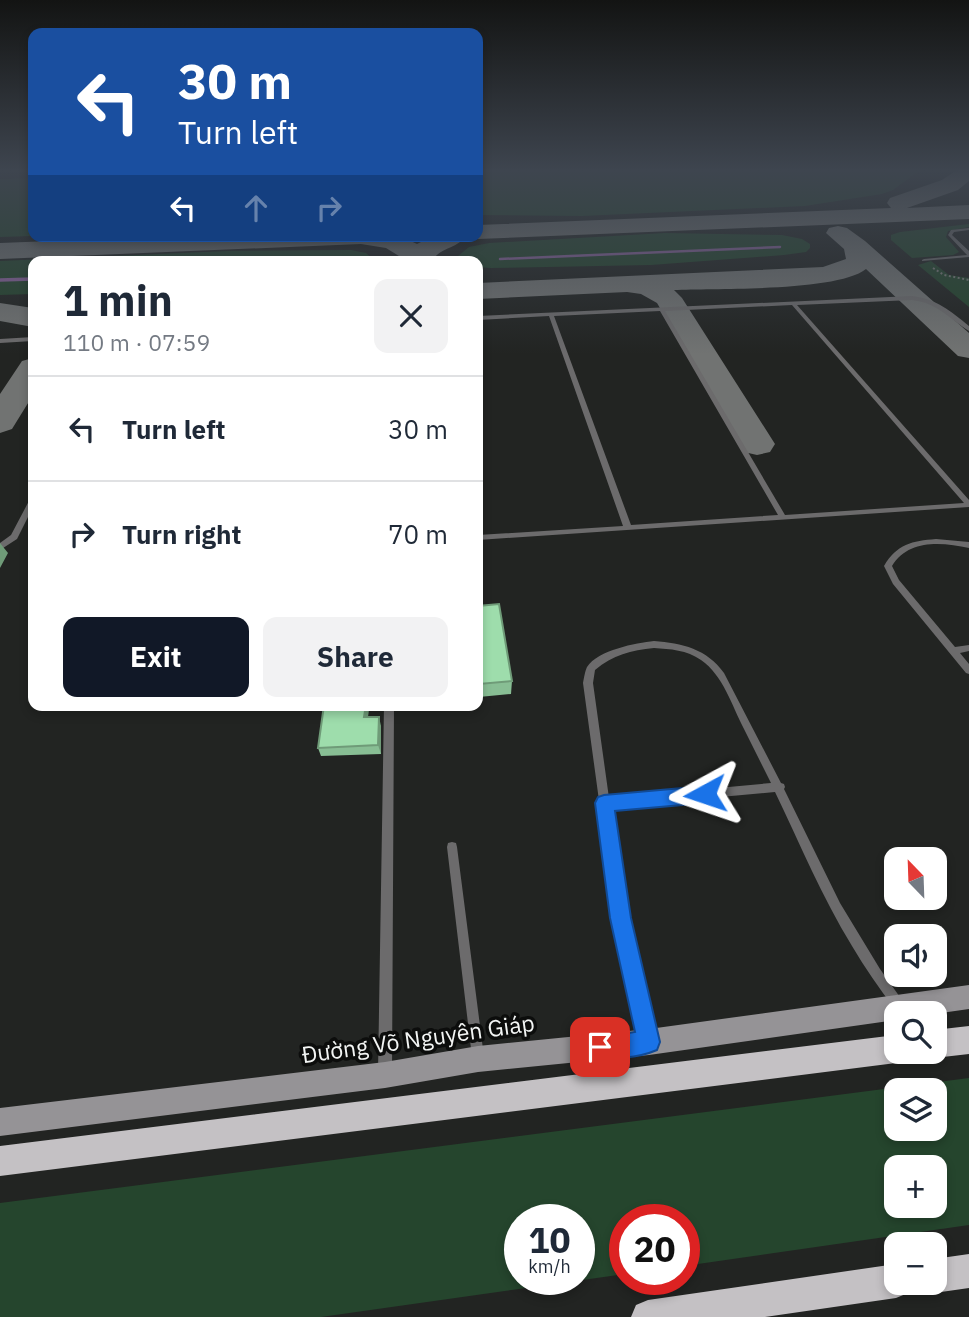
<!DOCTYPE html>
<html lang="en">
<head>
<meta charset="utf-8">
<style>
  :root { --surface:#fff; --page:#f2f2f3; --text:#1f2937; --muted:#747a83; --line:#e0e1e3; --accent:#111827 }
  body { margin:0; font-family:"IBM Plex Sans",sans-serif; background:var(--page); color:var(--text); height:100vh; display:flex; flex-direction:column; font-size:26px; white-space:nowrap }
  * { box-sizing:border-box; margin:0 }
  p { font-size:23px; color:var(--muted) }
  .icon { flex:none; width:38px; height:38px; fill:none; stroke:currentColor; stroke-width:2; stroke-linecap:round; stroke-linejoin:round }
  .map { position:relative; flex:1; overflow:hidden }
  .drawer { position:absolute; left:28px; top:256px; width:455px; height:455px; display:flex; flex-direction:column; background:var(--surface); border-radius:14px; box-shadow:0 4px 10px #0003 }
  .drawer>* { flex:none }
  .top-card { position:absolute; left:28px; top:28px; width:455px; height:214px; border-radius:14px; box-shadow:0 4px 10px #0003; background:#1a4fa0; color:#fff; overflow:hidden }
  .needle { width:46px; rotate:337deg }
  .controls { position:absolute; left:884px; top:847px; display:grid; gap:14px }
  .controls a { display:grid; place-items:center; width:63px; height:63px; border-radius:14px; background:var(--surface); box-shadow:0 4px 10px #0003; font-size:35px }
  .speed { position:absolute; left:504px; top:1204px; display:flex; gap:14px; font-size:35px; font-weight:700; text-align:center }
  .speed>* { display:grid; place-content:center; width:91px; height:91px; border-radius:50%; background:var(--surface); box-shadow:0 4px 10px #0003; line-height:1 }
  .speed small { font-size:18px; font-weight:400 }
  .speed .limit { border:10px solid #d22; background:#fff; color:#111 }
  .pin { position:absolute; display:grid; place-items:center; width:60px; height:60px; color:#fff; margin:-30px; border-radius:14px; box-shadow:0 4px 10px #0006 }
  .me { position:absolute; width:77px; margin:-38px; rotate:265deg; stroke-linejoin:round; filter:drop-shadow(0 0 5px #0008) }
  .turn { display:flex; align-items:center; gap:24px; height:147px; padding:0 35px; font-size:32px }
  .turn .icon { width:91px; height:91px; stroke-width:2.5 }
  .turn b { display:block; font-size:49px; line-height:60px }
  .lanes { display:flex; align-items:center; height:66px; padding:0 35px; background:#0003; justify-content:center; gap:35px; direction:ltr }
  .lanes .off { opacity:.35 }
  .round { display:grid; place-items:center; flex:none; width:74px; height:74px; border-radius:14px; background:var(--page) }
  .summary { display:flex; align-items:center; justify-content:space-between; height:119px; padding:0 35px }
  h1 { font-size:42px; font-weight:700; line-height:52px }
  .primary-button { display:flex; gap:14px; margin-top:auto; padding:14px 35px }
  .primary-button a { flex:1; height:80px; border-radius:14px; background:var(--accent); color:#fff; font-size:28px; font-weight:700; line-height:80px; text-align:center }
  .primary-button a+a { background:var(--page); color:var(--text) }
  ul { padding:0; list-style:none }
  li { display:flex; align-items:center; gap:21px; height:105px; padding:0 35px; border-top:2px solid var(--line) }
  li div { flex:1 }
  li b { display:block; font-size:26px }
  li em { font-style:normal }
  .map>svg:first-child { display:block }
</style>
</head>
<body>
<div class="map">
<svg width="969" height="1317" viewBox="0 0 969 1317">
  <rect width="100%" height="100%" fill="#222422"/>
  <!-- green -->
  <path fill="#25452d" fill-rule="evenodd" d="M478 170H920L893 190 882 194 805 206 582 216 478 215Z
    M33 178V236L0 237V179Z
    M969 224V227L948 231 946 237 959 252 953 255 912 258 891 240V235L900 232Z
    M665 233 782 235 802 239 810 244V248L806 252 784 255 651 265 490 268 478 267V261H461L458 256 469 247 489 243Z
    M351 250 366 253 375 261H33V294L0 295V261L227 251Z
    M931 261 949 275 969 278V307L918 265Z
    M969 1078V1225L684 1266V1220H625V1274L321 1317H0V1203ZM896 1090H934V1129H896ZM896 1167H934V1206H896ZM520 1220H579V1279H520Z"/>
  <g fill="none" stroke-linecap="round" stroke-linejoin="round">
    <!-- stream-far1 -->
    <path stroke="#88629a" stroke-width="2.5" d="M500 259 780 247"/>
    <!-- stream -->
    <path stroke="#88629a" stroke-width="3.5" d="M0 280 33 279"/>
    <!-- taxiway -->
    <path fill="#717372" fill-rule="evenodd" d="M957 170H969V181L958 190 907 208 969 205V219L478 239 469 236H478V225L891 208 887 203 890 198 942 180Z
      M838 226 847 228 865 241 969 333V358L958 356 866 269C837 292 715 288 674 290L682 298 775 444 770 452 757 455 744 452 657 303 641 294 627 292 478 299V283L823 267 846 259 844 249 826 233 829 228Z
      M179 236H400L417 244 433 236H466C457 249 440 247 432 261H407L386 248 361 244 0 259V243Z
      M0 303 33 308V327L0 321Z
      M33 358V395L12 429 0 433V394L22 361Z"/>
    <!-- path -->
    <path stroke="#797b79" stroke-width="2" stroke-dasharray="2 2.5" stroke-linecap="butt" d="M933 268 944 275 969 280"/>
    <!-- service -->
    <path fill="#6c6b6c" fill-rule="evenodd" d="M969 228V230L954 232 952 235 969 251V257L922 261V260L924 259 967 255 948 235 951 230Z
      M912 296C936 299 951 311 969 326V331C948 318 938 303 912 300L797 305 969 500V507L478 540V535L623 526 549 316 478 320V316ZM792 305 964 503 785 515 665 311ZM660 311 778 515 631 525 554 316Z
      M33 337V341L0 343V339Z
      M30 499H33V507L17 539 0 550V543L11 535Z
      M936 539 969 542V548C942 542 908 539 892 566L899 580 955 647 969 645V651L960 653 969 664V674L966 673 893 584 884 566C897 544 912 541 936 539Z
      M654 641C682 643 707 649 724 673L781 783 784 784 785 787 784 789 840 903 880 969 902 1000 904 1004 902 1008 898 1010 894 1008C879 988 865 968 852 946 822 897 800 844 775 792L611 807 627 918 654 1041 652 1045 648 1047 644 1045 615 918 583 683C584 678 585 671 587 667 598 650 636 643 654 641ZM654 648C670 649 687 650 701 660 723 675 732 706 744 729 753 747 762 765 771 783L609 798 593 683 595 670C613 655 631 650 654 648Z
      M384 705H394L392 1073 390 1078 385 1080 380 1078 378 1073Z
      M452 842 456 843 457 847 484 1057 483 1062 478 1063 473 1062 472 1057 447 847 448 843Z"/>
    <!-- secondary -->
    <path fill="#959396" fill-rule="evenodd" d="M969 985V1009L934 1014 896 1013V1020L649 1055 478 1072 385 1088 0 1136V1108L385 1062 478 1046 649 1029Z"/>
    <!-- trunk -->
    <path fill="#c4c1c4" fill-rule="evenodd" d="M969 1026V1054L934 1058 924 1054 923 1052H934V1030Z
      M896 1035V1052H909L906 1059 896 1063 0 1176V1146Z
      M969 1254V1288L934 1293 922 1288 920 1283H934V1259Z
      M896 1264V1283H912L908 1293 896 1298 765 1317H631L636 1305 648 1300Z"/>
  </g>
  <!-- wall -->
  <path fill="#88be94" d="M478 606 512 681 511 694 479 697 478 686Z
    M313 705H369L368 717 381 726V754L321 756 318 748 323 710H315Z"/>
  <!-- shaded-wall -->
  <path fill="#6f9b78" d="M0 543 8 553 0 568Z
    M366 705H369L367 727 364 717Z
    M379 717 381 726V754L378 745Z"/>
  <!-- building -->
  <path fill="#9eddac" stroke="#6f9b78" stroke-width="2" d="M499 604 512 681 479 684 478 675V606Z
    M324 705H366L364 717H379L378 745 318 748Z"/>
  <!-- sky -->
  <linearGradient id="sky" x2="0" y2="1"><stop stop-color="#131413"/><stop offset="0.48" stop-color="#3e454f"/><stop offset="1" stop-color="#3e454f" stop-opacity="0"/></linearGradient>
  <rect width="969" height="354" fill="url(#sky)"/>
  <!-- route -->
  <path fill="#1a73e8" stroke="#114b97" stroke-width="2" d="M705 786 711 788 714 794 711 800 705 803 615 811 631 918 660 1042 657 1050C641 1057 608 1062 592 1055L588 1047 592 1039 635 1032 610 918 595 803 598 797 604 795Z"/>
  <g text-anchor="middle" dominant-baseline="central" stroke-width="7" stroke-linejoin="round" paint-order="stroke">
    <!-- near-street labels -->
    <g font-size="23" fill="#f3f5f4" stroke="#0c0d0c">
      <text transform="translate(418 1038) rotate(-8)">Đường Võ Nguyên Giáp</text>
    </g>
  </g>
</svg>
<div class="controls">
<a><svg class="needle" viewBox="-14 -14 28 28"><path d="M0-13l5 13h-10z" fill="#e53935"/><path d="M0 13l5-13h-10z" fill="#747a83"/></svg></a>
<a><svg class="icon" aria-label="sound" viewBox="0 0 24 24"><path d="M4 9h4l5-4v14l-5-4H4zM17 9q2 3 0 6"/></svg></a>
<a><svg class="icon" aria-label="search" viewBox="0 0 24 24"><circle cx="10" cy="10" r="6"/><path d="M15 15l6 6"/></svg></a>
<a><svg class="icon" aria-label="layers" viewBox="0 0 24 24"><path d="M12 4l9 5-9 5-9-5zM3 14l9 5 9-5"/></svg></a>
<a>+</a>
<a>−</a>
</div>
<div class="speed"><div>10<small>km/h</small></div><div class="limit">20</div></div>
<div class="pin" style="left:600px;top:1047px;background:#d93025"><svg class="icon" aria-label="arrive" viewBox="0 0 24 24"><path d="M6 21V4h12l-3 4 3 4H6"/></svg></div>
<svg class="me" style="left:705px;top:794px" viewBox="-20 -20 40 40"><path d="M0-17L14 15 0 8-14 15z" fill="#1a73e8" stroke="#fff" stroke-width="4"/></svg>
<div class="top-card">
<div class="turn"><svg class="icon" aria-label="left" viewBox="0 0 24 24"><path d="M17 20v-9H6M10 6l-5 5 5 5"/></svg><div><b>30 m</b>Turn left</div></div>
<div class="lanes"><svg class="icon" aria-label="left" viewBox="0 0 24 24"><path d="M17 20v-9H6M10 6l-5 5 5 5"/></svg><svg class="icon off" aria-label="ahead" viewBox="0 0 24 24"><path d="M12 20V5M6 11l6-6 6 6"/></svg><svg class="icon off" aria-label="right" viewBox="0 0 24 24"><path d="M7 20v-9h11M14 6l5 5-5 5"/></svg></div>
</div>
<section class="drawer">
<div class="summary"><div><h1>1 min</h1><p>110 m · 07:59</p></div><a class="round"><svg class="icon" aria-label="close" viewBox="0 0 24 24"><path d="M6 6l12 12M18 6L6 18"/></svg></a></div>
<ul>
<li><svg class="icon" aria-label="left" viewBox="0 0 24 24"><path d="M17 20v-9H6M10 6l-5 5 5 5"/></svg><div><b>Turn left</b></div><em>30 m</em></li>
<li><svg class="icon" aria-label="right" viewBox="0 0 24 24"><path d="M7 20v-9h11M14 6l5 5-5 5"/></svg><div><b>Turn right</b></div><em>70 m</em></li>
</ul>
<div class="primary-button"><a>Exit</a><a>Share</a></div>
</section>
</div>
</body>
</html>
